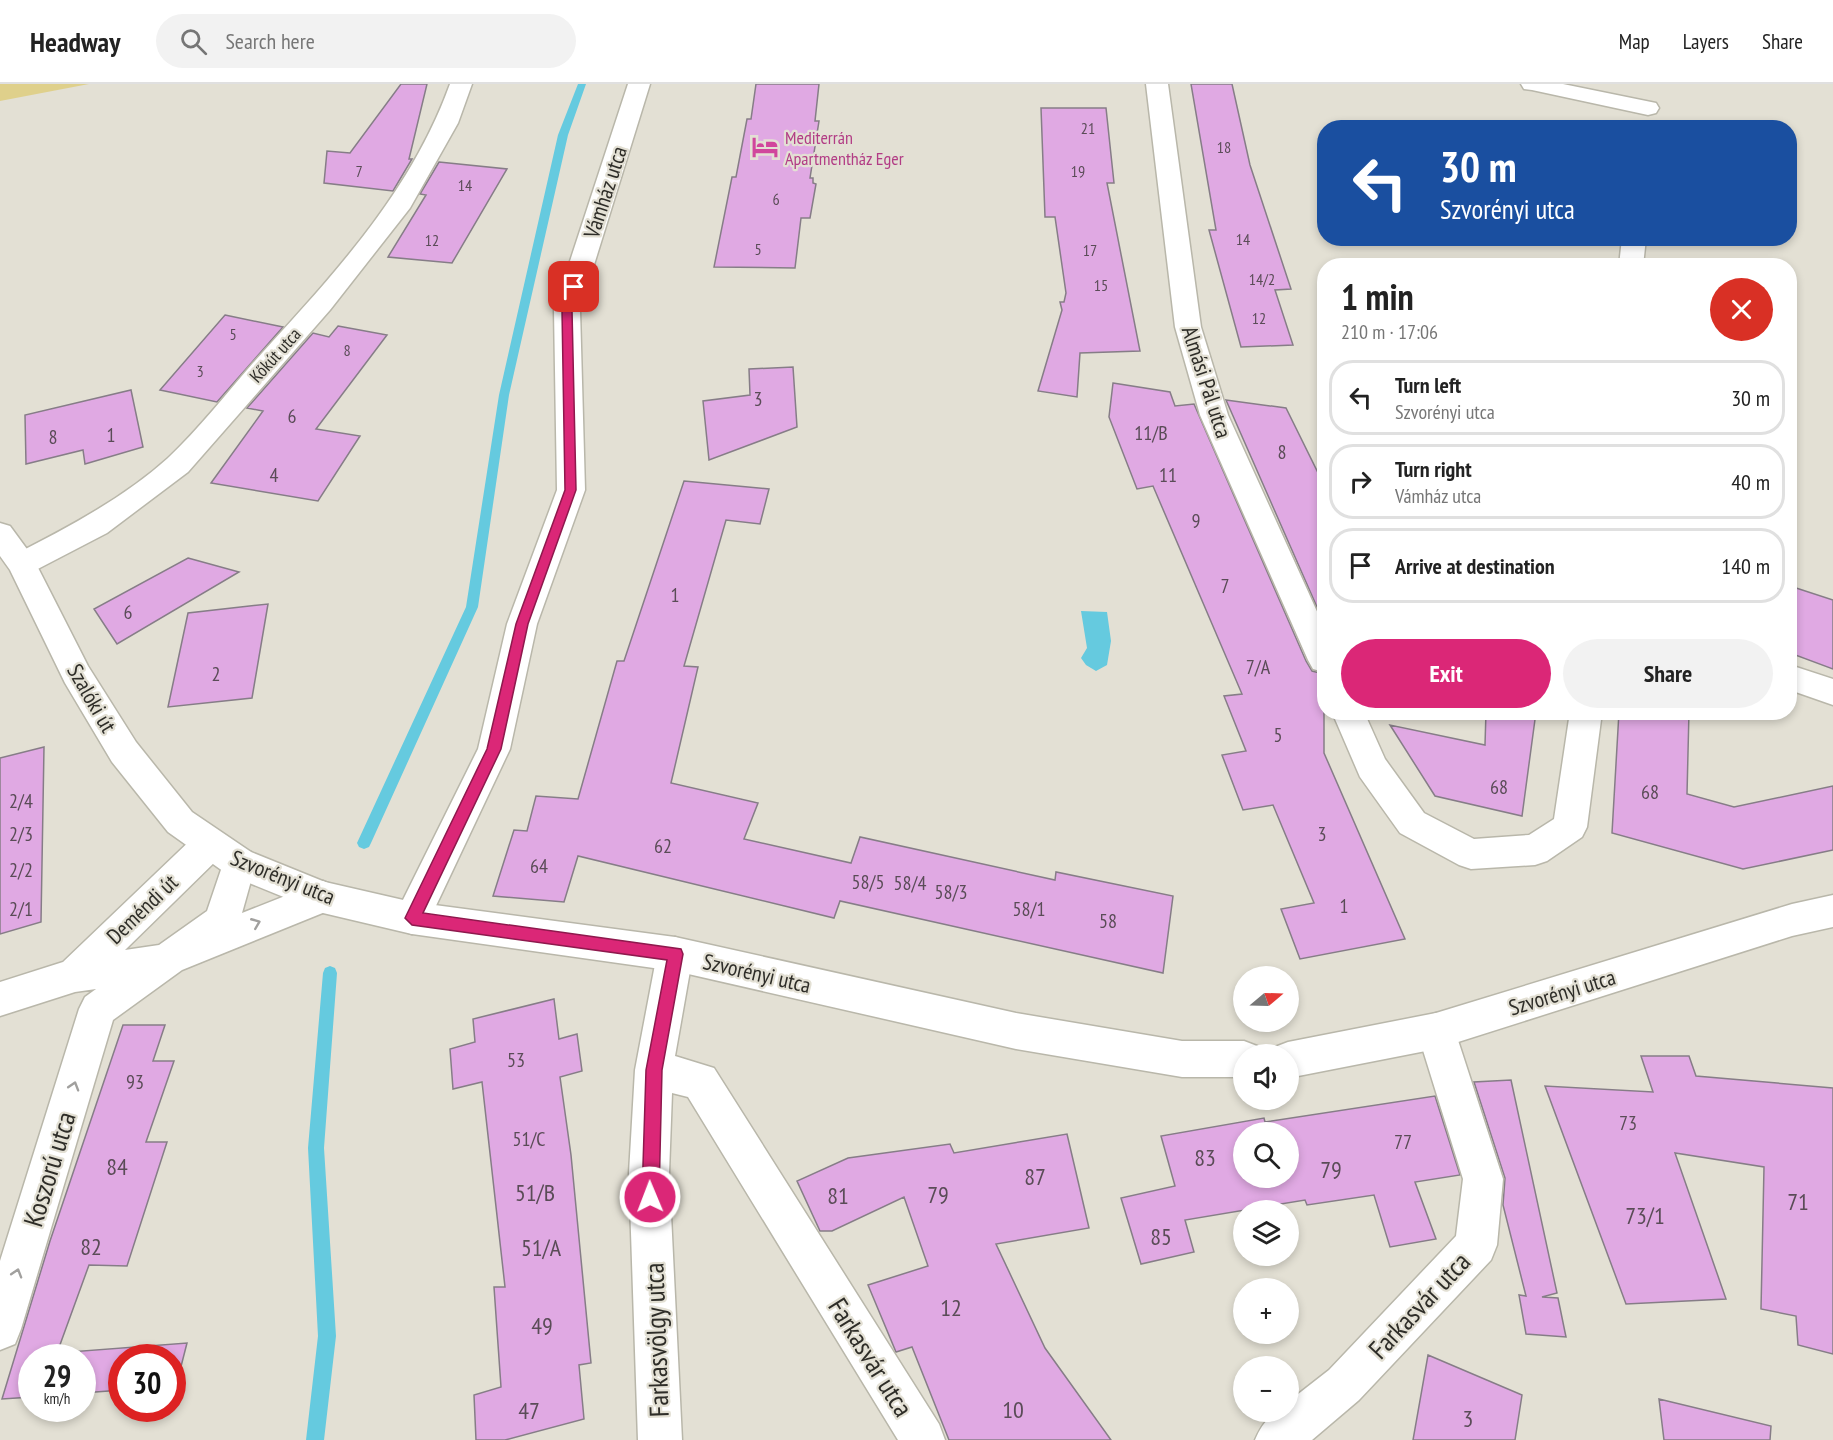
<!DOCTYPE html>
<html lang="en">
<head>
<meta charset="utf-8">
<style>
  :root { --surface:#fff; --page:#f2f2f2; --text:#222; --muted:#767676; --line:#e0e0e0; --accent:#db2777 }
  body { margin:0; font-family:"PT Sans Narrow",sans-serif; background:var(--page); color:var(--text); height:100vh; display:flex; flex-direction:column; font-size:22px; white-space:nowrap }
  * { box-sizing:border-box; margin:0 }
  p { font-size:20px; color:var(--muted) }
  .icon { flex:none; width:33px; height:33px; fill:none; stroke:currentColor; stroke-width:2; stroke-linecap:round; stroke-linejoin:round }
  .map { position:relative; flex:1; overflow:hidden }
  .panel { position:absolute; left:1317px; top:174px; width:480px; height:462px; display:flex; flex-direction:column; background:var(--surface); border-radius:24px; box-shadow:0 3px 9px #0003 }
  .panel>* { flex:none }
  .banner { position:absolute; left:1317px; top:36px; width:480px; height:126px; border-radius:24px; box-shadow:0 3px 9px #0003; background:#1a4fa0; color:#fff; overflow:hidden }
  .needle { width:39px; rotate:71deg }
  .fabs { position:absolute; left:1233px; top:882px; display:grid; gap:12px }
  .fabs a { display:grid; place-items:center; width:66px; height:66px; border-radius:50%; background:var(--surface); box-shadow:0 3px 9px #0003; font-size:30px }
  .speed { position:absolute; left:18px; top:1260px; display:flex; gap:12px; font-size:30px; font-weight:700; text-align:center }
  .speed>* { display:grid; place-content:center; width:78px; height:78px; border-radius:50%; background:var(--surface); box-shadow:0 3px 9px #0003; line-height:1 }
  .speed small { font-size:15px; font-weight:400 }
  .speed .limit { border:9px solid #d22; background:#fff; color:#111 }
  .pin { position:absolute; display:grid; place-items:center; width:51px; height:51px; color:#fff; margin:-26px; border-radius:12px; box-shadow:0 3px 9px #0006 }
  .me { position:absolute; width:66px; margin:-33px; rotate:359deg; stroke-linejoin:round; filter:drop-shadow(0 0 4px #0008) }
  .turn { display:flex; align-items:center; gap:21px; height:126px; padding:0 24px; font-size:27px }
  .turn .icon { width:78px; height:78px; stroke-width:2.5 }
  .turn b { display:block; font-size:42px; line-height:51px }
  .round { display:grid; place-items:center; flex:none; width:63px; height:63px; border-radius:32px; background:var(--page) }
  .headline { display:flex; align-items:center; justify-content:space-between; height:102px; padding:0 24px }
  h1 { font-size:36px; font-weight:800; line-height:45px }
  .cta { display:flex; gap:12px; margin-top:auto; padding:12px 24px }
  .cta a { flex:1; height:69px; border-radius:36px; background:var(--accent); color:#fff; font-size:24px; font-weight:800; line-height:69px; text-align:center }
  .cta a+a { background:var(--page); color:var(--text) }
  ul { padding:0; list-style:none }
  li { display:flex; align-items:center; gap:18px; height:75px; margin:0 12px 9px; padding:0 12px; border:3px solid var(--line); border-radius:24px }
  li div { flex:1 }
  li b { display:block; font-size:22px }
  li em { font-style:normal }
  header { display:flex; align-items:center; gap:36px; box-sizing:border-box; height:84px; padding:0 30px; background:var(--surface); border-bottom:2px solid var(--line) }
  header strong { font-size:28px }
  nav { display:flex; gap:33px; margin-inline-start:auto; font-size:21px }
  .search { width:420px; height:54px; background:var(--page); display:flex; align-items:center; gap:15px; box-sizing:border-box; padding:0 21px; border-radius:33px; color:var(--muted); font-size:22px }
  .map>svg:first-child { display:block }
</style>
</head>
<body>
<header>
<strong>Headway</strong>
<div class="search"><svg class="icon" aria-label="search" viewBox="0 0 24 24"><circle cx="10" cy="10" r="6"/><path d="M15 15l6 6"/></svg>Search here</div>
<nav><a>Map</a><a>Layers</a><a>Share</a></nav>
</header>
<div class="map">
<svg width="1833" height="1356" viewBox="0 0 1833 1356">
  <rect width="100%" height="100%" fill="#e3e0d4"/>
  <!-- green -->
  <path fill="#dfd08b" d="M0 0H89L0 17Z"/>
  <!-- water -->
  <path fill="#65cadf" d="M1081 527 1107 528 1111 557 1107 581 1096 587 1086 581 1081 574 1087 564Z"/>
  <g fill="none" stroke-linecap="round" stroke-linejoin="round">
    <!-- stream -->
    <path fill="#65cadf" fill-rule="evenodd" d="M578 0H586L568 51 509 311 478 523 371 759 369 763 364 765 359 763 357 759 466 523 499 311 558 51Z
      M330 882 335 884 337 889 324 1064 336 1252 324 1356H306L318 1252 308 1064 323 889 325 884Z"/>
  </g>
  <!-- building -->
  <path fill="#e0a9e3" stroke="#867d87" stroke-width="1.5" fill-rule="evenodd" d="M401 0H427L409 75H412L393 107 324 99 327 67 350 69Z
    M756 0H819L815 37H819L810 94H813V99L816 100 810 134H801L795 184 714 183 732 93H736L747 35H751Z
    M1191 0H1232L1250 81 1291 205 1275 206 1293 261 1241 263 1209 146H1216Z
    M1041 24H1106L1114 99H1107L1140 267 1080 269 1077 313 1038 307 1062 226 1060 218H1064L1066 209 1055 133H1045Z
    M439 78 507 85 452 179 388 173 426 111 420 110Z
    M225 231 283 243 217 318 160 306Z
    M338 242 387 251 316 345 360 352 318 417 211 399 263 327 247 324 313 249 329 253Z
    M793 283 797 343 709 376 703 317 750 311 749 285Z
    M1113 299 1170 308 1175 322 1194 320 1306 577 1312 587 1324 590V669L1405 855 1300 875 1281 825 1314 819 1273 721 1243 726 1222 671 1246 667 1224 612 1242 610 1153 402 1137 405 1109 333Z
    M131 306 143 363 85 380 83 366 26 380 25 331Z
    M1226 316 1286 324 1324 401V539Z
    M684 397 769 405 760 440 726 436 684 582 698 583 671 699 758 719 744 755 851 779 860 753 1055 796 1056 788 1173 812 1163 889 840 817 834 834 578 772 564 818 493 812 514 746 527 747 536 712 578 715 617 577H624Z
    M188 474 239 488 117 560 94 525Z
    M1790 502 1833 516V585L1790 569Z
    M268 520 252 614 168 623 188 529Z
    M1486 628H1536L1522 732 1435 712 1390 641 1485 661Z
    M1619 628H1689L1687 710 1734 723 1833 702V766L1743 785 1612 749Z
    M44 663 41 838 0 850V674Z
    M554 915 559 955 577 950 582 987 560 993 571 1071 591 1279 579 1281 584 1335 505 1356H476L474 1311 501 1303 494 1203H505L482 998 453 1005 450 965 475 958 473 935Z
    M123 941H165L153 977H174L146 1058H167L127 1182 89 1181 57 1269 187 1259 176 1302H172V1274H122V1306L82 1309V1274H32V1313L2 1315 50 1157Z
    M1641 972H1689L1696 992 1833 1004V1270L1798 1261 1796 1232 1761 1225 1764 1083 1675 1069 1726 1215 1626 1220 1545 1002 1653 1008Z
    M1511 996 1557 1209 1542 1213 1558 1214 1566 1253 1526 1250 1519 1211 1526 1212 1503 1121 1505 1094 1474 998Z
    M1435 1012 1460 1091 1415 1098 1436 1155 1390 1163 1374 1111 1307 1121 1305 1116 1185 1136 1194 1168 1141 1180 1121 1114 1175 1102 1161 1052 1264 1034 1265 1038ZM1244 1048H1288V1094H1244Z
    M1067 1050 1089 1144 996 1160 1045 1264 1111 1356H949L912 1263 896 1268 868 1201 928 1182 904 1113 832 1147H820L797 1097 848 1074 950 1060 954 1069Z
    M1428 1271 1522 1311 1515 1356H1413Z
    M1659 1315 1771 1342 1770 1356H1664Z"/>
  <g fill="none" stroke-linecap="round" stroke-linejoin="round">
    <!-- minor casing -->
    <g stroke="#b9b7aa" stroke-width="3">
      <path id="minor" d="M450 0H472L458 39 410 124 330 226 188 388 107 449 32 488 22 491 12 488 7 480 12 472C65 445 124 414 168 374 199 345 226 310 253 279 331 193 410 111 450 0Z
        M628 0H650L580 226 585 406 537 540 510 665 425 845 412 850 399 845 394 834 478 665 507 540 557 406 554 226Z
        M1146 0H1168L1201 243 1228 331 1324 543V588L1313 585 1308 576 1200 331 1175 243Z
        M1521 0H1563L1656 19 1659 24 1656 29 1648 31 1532 6 1524 5Z
        M1622 154H1646L1643 182H1619Z
        M1790 581 1833 595V621L1790 606Z
        M1332 628H1364L1385 675 1424 729 1474 755 1529 751 1554 735 1570 628H1602L1587 743 1582 753 1547 777 1535 781 1471 785 1459 781 1400 749 1360 693Z
        M210 745 222 749 227 760 222 771 125 866 159 861 207 827 227 768 239 764 251 768 256 779 242 829 323 797 335 802 341 813 335 824 182 886 113 936 21 1245 15 1260 0 1266V1177L79 925 85 913 96 905 75 908 0 932V898L63 878 198 749Z
        M675 853 688 858 693 870 675 972 714 984 939 1340 945 1356H898L688 1013 672 1009 669 1089 682 1356H638L629 1089 635 986 657 870 662 858Z
        M1436 929 1449 934 1455 947 1503 1095 1497 1161 1491 1176 1359 1316 1312 1356H1255C1262 1340 1270 1328 1288 1328V1318L1329 1286 1456 1152 1463 1095 1417 947 1423 934Z"/>
    </g>
    <!-- major casing -->
    <g stroke="#b9b7aa" stroke-width="3">
      <path id="major" d="M0 439 10 442 32 472 88 582 136 658 192 728 251 768 325 798 412 818 675 853 1016 929 1182 957H1244L1257 962 1261 970H1244V993H1182L1016 965 675 887 412 850 323 829 227 790 168 748 112 678 65 599 10 486 0 472Z
        M1833 811V843L1792 852 1436 965 1288 994V970H1271L1275 963 1288 958 1436 929 1792 820Z"/>
    </g>
    <!-- minor -->
    <use href="#minor" fill="#fff" fill-rule="evenodd"/>
    <!-- major -->
    <use href="#major" fill="#fff" fill-rule="evenodd"/>
  </g>
  <!-- one-way arrows -->
  <defs><path id="oneway-chevron" d="M-2-3.5L2.5 0L-2 3.5" fill="none" stroke-width="1.6" stroke-linecap="round" stroke-linejoin="round" transform="scale(1.5)"/></defs>
  <g stroke="#a1a09e">
    <use href="#oneway-chevron" transform="translate(256 839) rotate(-22)"/>
    <use href="#oneway-chevron" transform="translate(74 1002) rotate(-73)"/>
    <use href="#oneway-chevron" transform="translate(17 1189) rotate(-73)"/>
  </g>
  <!-- route -->
  <path fill="#db2777" stroke="#8e194d" stroke-width="1.5" d="M571 201 580 203 572 226 576 406 528 540 501 665 423 829 681 865 683 870 662 986 659 1113 656 1118 650 1121 644 1118 642 1113 646 986 667 876 412 841 405 834 487 665 516 540 565 406 562 226Z"/>
  <!-- icons -->
  <defs>
    <g id="hotel-bare" transform="scale(2.07)"><path d="M-6-4.5h1.5V1H6V5H4.5V3h-9V5H-6ZM-4 0a1.8 1.8 0 1 1 3.6 0ZM.5 0V-2.5h3Q6-2.5 6 0Z" fill="#d1479c" stroke="#e3e0d4" stroke-width="2.5" paint-order="stroke"/></g>
  </defs>
  <g fill-rule="evenodd">
    <use href="#hotel-bare" x="765" y="63"/>
  </g>
  <g text-anchor="middle" dominant-baseline="central" stroke-width="4.5" stroke-linejoin="round" paint-order="stroke">
    <!-- far-number labels -->
    <g font-size="16" fill="#5a4c57">
      <text x="1088" y="44">21</text>
      <text x="1224" y="63">18</text>
      <text x="359" y="87">7</text>
      <text x="1078" y="87">19</text>
      <text x="465" y="101">14</text>
      <text x="776" y="115">6</text>
      <text x="1243" y="155">14</text>
      <text x="432" y="156">12</text>
      <text x="758" y="165">5</text>
      <text x="1090" y="166">17</text>
      <text x="1262" y="195">14/2</text>
      <text x="1101" y="201">15</text>
      <text x="1259" y="234">12</text>
      <text x="233" y="250">5</text>
      <text x="347" y="266">8</text>
      <text x="200" y="287">3</text>
    </g>
    <!-- far-hotel labels -->
    <g font-size="18" fill="#b23c85" stroke="#e3e0d4" text-anchor="start">
      <text x="785" y="53">Mediterrán<tspan x="785" dy="21">Apartmentház Eger</tspan></text>
    </g>
    <!-- far-street labels -->
    <g font-size="18" fill="#2e2d28" stroke="#e3e0d4">
      <text transform="translate(275 271) rotate(-48)">Kőkút utca</text>
    </g>
    <!-- number labels -->
    <g font-size="20" fill="#5a4c57">
      <text x="758" y="315">3</text>
      <text x="292" y="332">6</text>
      <text x="1151" y="349">11/B</text>
      <text x="111" y="351">1</text>
      <text x="53" y="353">8</text>
      <text x="1282" y="368">8</text>
      <text x="274" y="391">4</text>
      <text x="1168" y="391">11</text>
      <text x="1196" y="437">9</text>
      <text x="1225" y="502">7</text>
      <text x="675" y="511">1</text>
      <text x="128" y="528">6</text>
      <text x="1258" y="583">7/A</text>
      <text x="216" y="590">2</text>
      <text x="1278" y="651">5</text>
      <text x="1499" y="703">68</text>
      <text x="1650" y="708">68</text>
      <text x="21" y="717">2/4</text>
      <text x="21" y="750">2/3</text>
      <text x="1322" y="750">3</text>
      <text x="663" y="762">62</text>
      <text x="539" y="782">64</text>
      <text x="21" y="786">2/2</text>
      <text x="868" y="798">58/5</text>
      <text x="910" y="799">58/4</text>
      <text x="951" y="808">58/3</text>
      <text x="1344" y="822">1</text>
      <text x="21" y="825">2/1</text>
      <text x="1029" y="825">58/1</text>
      <text x="1108" y="837">58</text>
      <text x="516" y="976">53</text>
      <text x="135" y="998">93</text>
      <text x="1628" y="1039">73</text>
      <text x="529" y="1055">51/C</text>
      <text x="1403" y="1058">77</text>
    </g>
    <!-- street labels -->
    <g font-size="22" fill="#2e2d28" stroke="#e3e0d4">
      <text transform="translate(605 108) rotate(-72)">Vámház utca</text>
      <text transform="translate(1207 298) rotate(72)">Almási Pál utca</text>
      <text transform="translate(92 614) rotate(60)">Szalóki út</text>
      <text transform="translate(283 793) rotate(22)">Szvorényi utca</text>
      <text transform="translate(142 825) rotate(-44)">Deméndi út</text>
      <text transform="translate(757 889) rotate(13)">Szvorényi utca</text>
      <text transform="translate(1562 908) rotate(-17)">Szvorényi utca</text>
    </g>
    <!-- near-number labels -->
    <g font-size="24" fill="#5a4c57">
      <text x="1205" y="1073">83</text>
      <text x="117" y="1082">84</text>
      <text x="1331" y="1085">79</text>
      <text x="1035" y="1092">87</text>
      <text x="535" y="1108">51/B</text>
      <text x="938" y="1110">79</text>
      <text x="838" y="1111">81</text>
      <text x="1798" y="1117">71</text>
      <text x="1645" y="1131">73/1</text>
      <text x="1161" y="1152">85</text>
      <text x="91" y="1162">82</text>
      <text x="541" y="1163">51/A</text>
      <text x="951" y="1223">12</text>
      <text x="542" y="1241">49</text>
      <text x="1013" y="1325">10</text>
      <text x="529" y="1326">47</text>
      <text x="1468" y="1334">3</text>
    </g>
    <!-- near-street labels -->
    <g font-size="27" fill="#2e2d28" stroke="#e3e0d4">
      <text transform="translate(49 1085) rotate(-73)">Koszorú utca</text>
      <text transform="translate(1419 1221) rotate(-47)">Farkasvár utca</text>
      <text transform="translate(656 1256) rotate(-92)">Farkasvölgy utca</text>
      <text transform="translate(871 1273) rotate(58)">Farkasvár utca</text>
    </g>
  </g>
</svg>
<div class="fabs">
<a><svg class="needle" viewBox="-14 -14 28 28"><path d="M0-13l5 13h-10z" fill="#e53935"/><path d="M0 13l5-13h-10z" fill="#767676"/></svg></a>
<a><svg class="icon" aria-label="sound" viewBox="0 0 24 24"><path d="M4 9h4l5-4v14l-5-4H4zM17 9q2 3 0 6"/></svg></a>
<a><svg class="icon" aria-label="search" viewBox="0 0 24 24"><circle cx="10" cy="10" r="6"/><path d="M15 15l6 6"/></svg></a>
<a><svg class="icon" aria-label="layers" viewBox="0 0 24 24"><path d="M12 4l9 5-9 5-9-5zM3 14l9 5 9-5"/></svg></a>
<a>+</a>
<a>−</a>
</div>
<div class="speed"><div>29<small>km/h</small></div><div class="limit">30</div></div>
<div class="pin" style="left:574px;top:203px;background:#d93025"><svg class="icon" aria-label="arrive" viewBox="0 0 24 24"><path d="M6 21V4h12l-3 4 3 4H6"/></svg></div>
<svg class="me" style="left:650px;top:1113px" viewBox="-20 -20 40 40"><circle r="17" fill="#db2777" stroke="#fff" stroke-width="3"/><path d="M0-11L8 9 0 5-8 9z" fill="#fff"/></svg>
<div class="banner">
<div class="turn"><svg class="icon" aria-label="left" viewBox="0 0 24 24"><path d="M17 20v-9H6M10 6l-5 5 5 5"/></svg><div><b>30 m</b>Szvorényi utca</div></div>
</div>
<section class="panel">
<div class="headline"><div><h1>1 min</h1><p>210 m · 17:06</p></div><a class="round" style="background:#d93025;color:#fff"><svg class="icon" aria-label="close" viewBox="0 0 24 24"><path d="M6 6l12 12M18 6L6 18"/></svg></a></div>
<ul>
<li><svg class="icon" aria-label="left" viewBox="0 0 24 24"><path d="M17 20v-9H6M10 6l-5 5 5 5"/></svg><div><b>Turn left</b><p>Szvorényi utca</p></div><em>30 m</em></li>
<li><svg class="icon" aria-label="right" viewBox="0 0 24 24"><path d="M7 20v-9h11M14 6l5 5-5 5"/></svg><div><b>Turn right</b><p>Vámház utca</p></div><em>40 m</em></li>
<li><svg class="icon" aria-label="arrive" viewBox="0 0 24 24"><path d="M6 21V4h12l-3 4 3 4H6"/></svg><div><b>Arrive at destination</b></div><em>140 m</em></li>
</ul>
<div class="cta"><a>Exit</a><a>Share</a></div>
</section>
</div>
</body>
</html>
